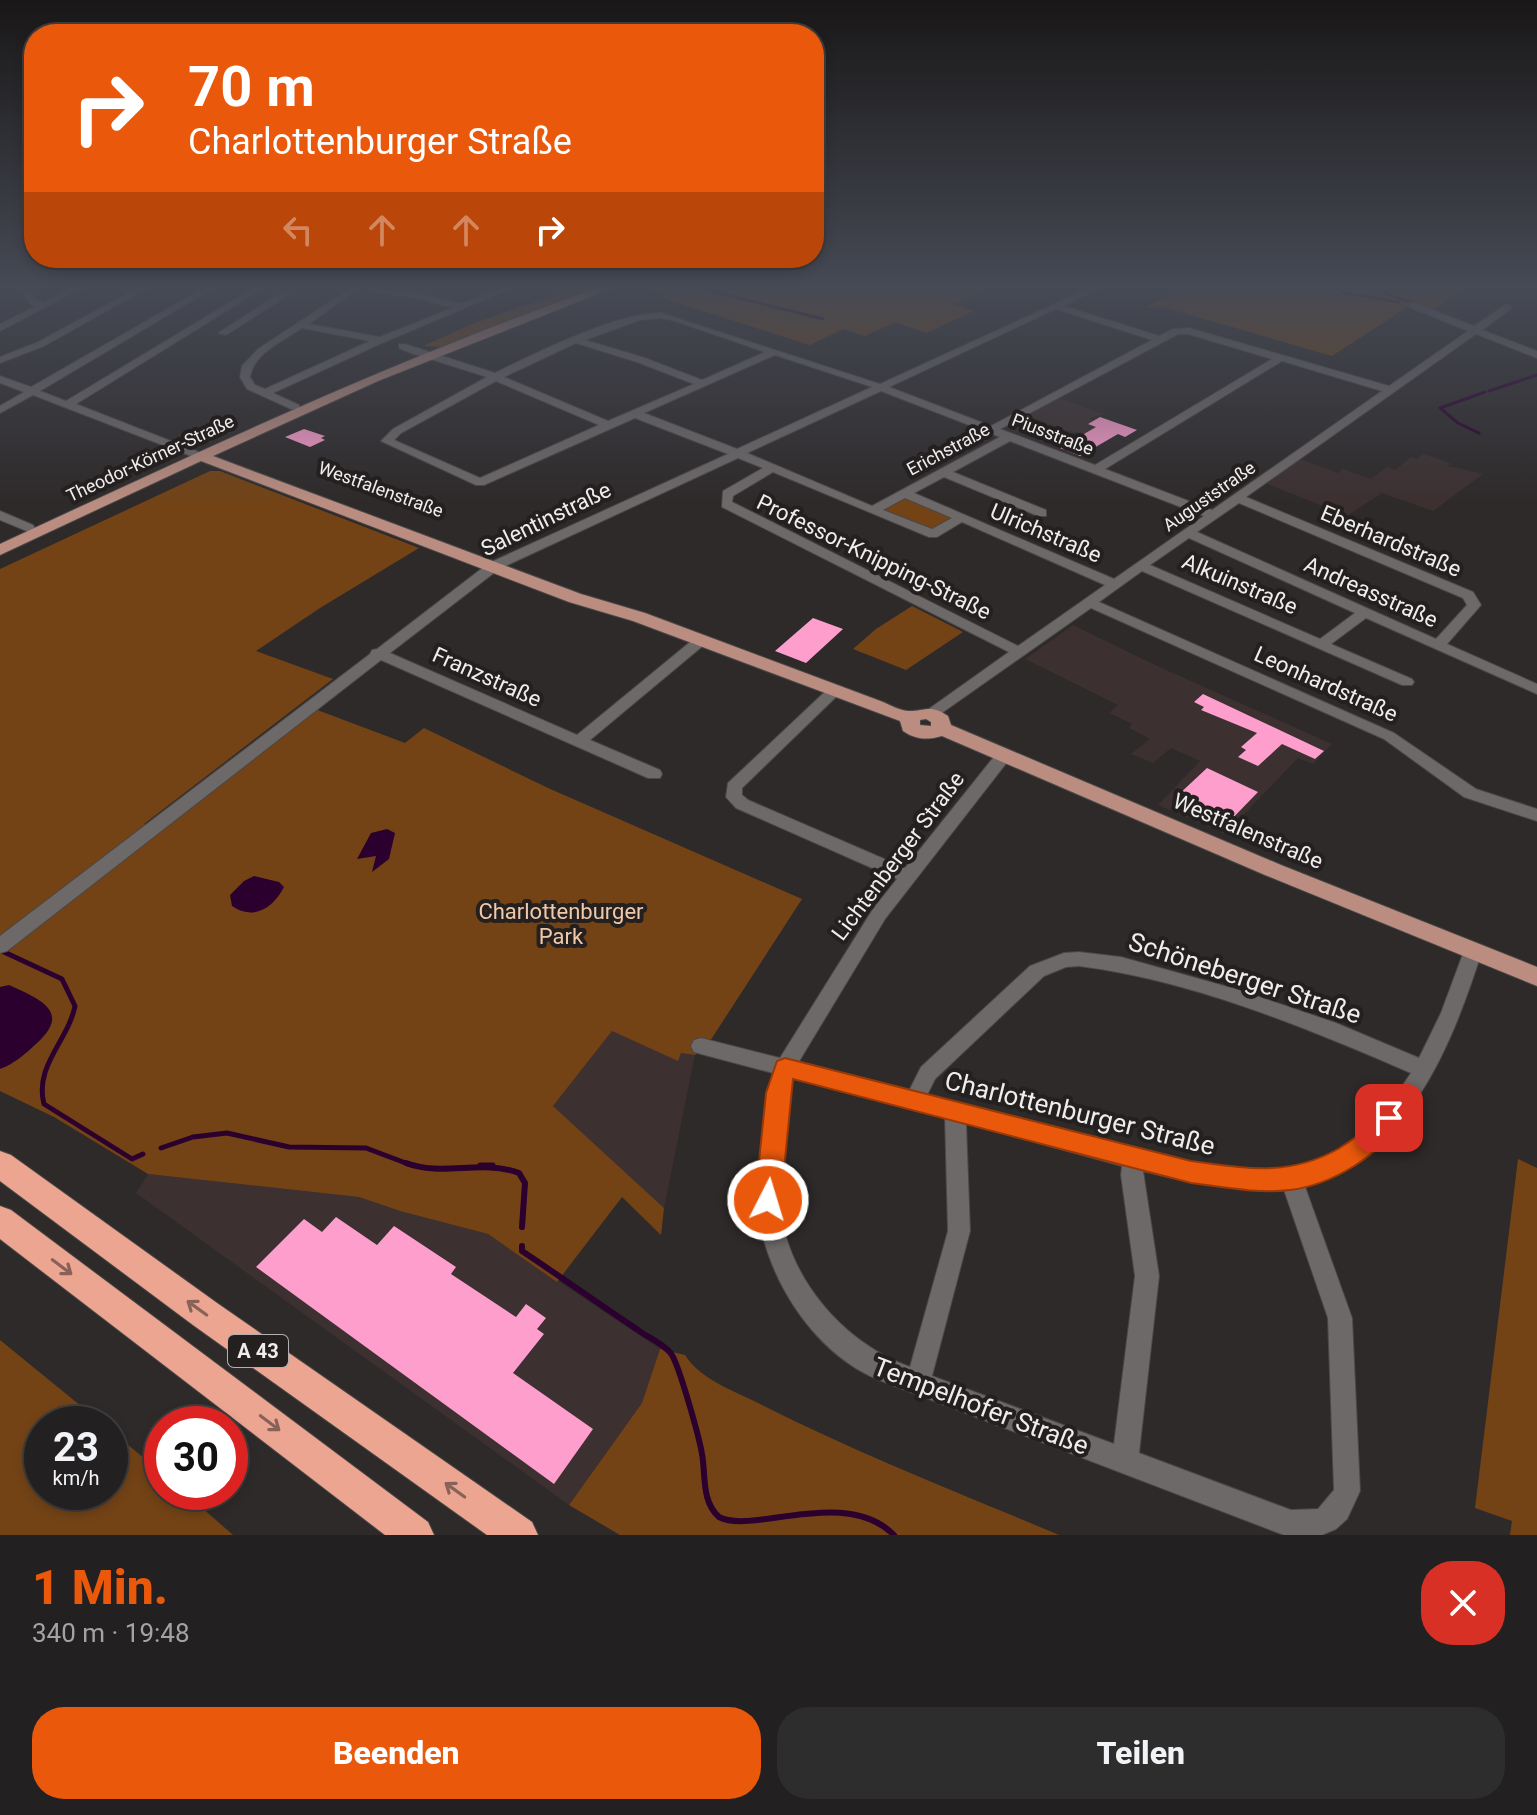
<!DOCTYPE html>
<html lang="de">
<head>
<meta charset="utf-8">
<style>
  :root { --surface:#222020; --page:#2e2d2d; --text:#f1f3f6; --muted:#a2a3a5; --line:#3f3e3e; --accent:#ea580c }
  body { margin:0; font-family:Roboto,sans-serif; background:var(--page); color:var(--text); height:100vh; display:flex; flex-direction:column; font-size:30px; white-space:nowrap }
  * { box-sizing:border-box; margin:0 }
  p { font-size:26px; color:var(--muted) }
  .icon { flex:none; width:44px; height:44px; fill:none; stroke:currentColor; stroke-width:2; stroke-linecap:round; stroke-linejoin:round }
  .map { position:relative; height:1535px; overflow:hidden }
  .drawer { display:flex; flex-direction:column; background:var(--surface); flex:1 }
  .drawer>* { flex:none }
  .guide { position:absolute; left:24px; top:24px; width:800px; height:244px; border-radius:32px; box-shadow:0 4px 12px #0003,0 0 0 2px var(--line); background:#ea580c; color:#fff; overflow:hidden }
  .speed { position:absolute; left:24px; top:1406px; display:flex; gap:16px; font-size:40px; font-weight:700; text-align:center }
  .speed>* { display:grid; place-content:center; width:104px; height:104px; border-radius:50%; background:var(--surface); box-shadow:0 4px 12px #0003,0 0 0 2px var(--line); line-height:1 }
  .speed small { font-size:20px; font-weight:400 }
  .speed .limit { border:12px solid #d22; background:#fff; color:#111 }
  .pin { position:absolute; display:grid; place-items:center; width:68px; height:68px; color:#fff; margin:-34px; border-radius:16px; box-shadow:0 4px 12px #0006 }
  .me { position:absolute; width:88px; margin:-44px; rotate:5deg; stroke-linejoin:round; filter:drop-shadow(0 0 6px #0008) }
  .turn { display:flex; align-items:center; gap:28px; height:168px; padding:0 32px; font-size:36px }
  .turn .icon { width:104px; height:104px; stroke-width:2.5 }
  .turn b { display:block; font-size:56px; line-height:68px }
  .lanes { display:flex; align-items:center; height:76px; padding:0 32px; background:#0003; justify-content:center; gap:40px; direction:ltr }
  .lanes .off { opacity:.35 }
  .round { display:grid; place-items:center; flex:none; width:84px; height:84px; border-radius:32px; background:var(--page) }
  .overview { display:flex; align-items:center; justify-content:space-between; height:136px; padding:0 32px }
  h1 { font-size:48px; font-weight:800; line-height:60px; color:var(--accent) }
  .action { display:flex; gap:16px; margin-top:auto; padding:16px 32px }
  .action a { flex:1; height:92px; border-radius:32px; background:var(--accent); color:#fff; font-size:32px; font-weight:800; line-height:92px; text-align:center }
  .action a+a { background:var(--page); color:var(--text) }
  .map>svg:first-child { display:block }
</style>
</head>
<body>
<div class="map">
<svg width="1537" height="1535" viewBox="0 0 1537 1535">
  <rect width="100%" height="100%" fill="#2e2a2a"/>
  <!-- built -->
  <path fill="#3c3031" d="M1059 398 1104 414 1090 418 1097 427 1086 434 1065 430 1027 415Z
    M1423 454 1450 463 1448 466 1483 474 1433 511 1382 493 1347 516 1265 483 1299 459 1338 473 1343 469 1371 479 1387 467 1395 470 1411 457 1417 459Z
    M1073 625 1155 665 1332 744 1313 764 1298 758 1225 834 1158 805 1200 761 1171 748 1153 763 1131 754 1150 739 1129 728 1132 724 1109 713 1118 705 1025 659Z
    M612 1031 678 1060 681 1053 695 1055 664 1208 553 1106Z
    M148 1174 359 1197 400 1211 488 1234 660 1349 642 1403 569 1505 136 1193Z"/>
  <!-- green -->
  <path fill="#734316" d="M572 289H593L440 347 423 346 475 323Z
    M648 289H986L951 304 974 311 926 333 895 322 865 336 843 329 810 345 668 300 661 297 665 295Z
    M1182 289H1465L1427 313 1409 306 1332 356 1163 307 1144 308Z
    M210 471H220L419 548 320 608 256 651 333 679 144 824 157 830 312 708 405 743 424 728 548 788 802 899 712 1038 695 1055 681 1053 678 1061 612 1031 553 1106 664 1208 661 1235 622 1197 557 1282 488 1234 400 1211 359 1197 148 1174 54 1117 0 1091V569Z
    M902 498H909L953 517 933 531 880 510Z
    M912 606 963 632 906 670 853 649 876 629Z
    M1518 1159 1537 1168V1535H1510L1512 1521 1475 1508Z
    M0 1340 103 1424H42V1492H110V1430L162 1473V1492H184L233 1535H0Z
    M660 1349 685 1355C700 1379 732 1390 756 1402 854 1452 957 1492 1059 1535H620L569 1505 642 1403Z"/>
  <!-- water -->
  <path fill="#2c002e" d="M387 829 395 833 389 859 372 872 376 856 357 859 371 833Z
    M254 876 279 882 284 887C273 908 254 921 232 906L230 895 244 881Z
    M9 985C39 999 73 1011 36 1044 25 1054 14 1064 0 1069V987Z"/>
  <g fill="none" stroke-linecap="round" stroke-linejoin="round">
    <!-- stream-far2 -->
    <path stroke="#2c002e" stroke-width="3" d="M703 289 823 319
      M1339 289 1345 293 1399 302
      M1375 289 1414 304
      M1489 391 1537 375
      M1479 433 1458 423 1440 408 1485 392"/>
    <!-- stream-far1 -->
    <path stroke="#2c002e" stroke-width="5" d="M4 952 62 979 75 1006C68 1041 34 1066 44 1104L132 1159 143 1154
      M161 1148 193 1137 227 1133 289 1147 366 1148 411 1165
      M480 1165H493"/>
    <!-- stream -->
    <path stroke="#2c002e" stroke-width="6" d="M406 1163C442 1177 482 1159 519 1173L525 1183 522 1227
      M522 1246V1251C561 1277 599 1304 638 1330 647 1337 666 1345 672 1355 680 1369 699 1436 702 1454 706 1475 701 1501 719 1517 752 1535 845 1486 894 1535"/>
  </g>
  <!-- building -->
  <path fill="#fd9ecc" d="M1100 417 1137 430 1125 437 1118 434 1080 456 1060 448 1096 427 1088 424Z
    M304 429 325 436 321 438 325 440 310 447 285 437Z
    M813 618 843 629 806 663 775 651Z
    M1203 694 1324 751 1315 759 1282 744 1258 766 1238 757 1246 750 1241 747 1257 733 1201 710 1204 707 1194 702Z
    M1207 768 1258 792 1228 823 1176 797Z
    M336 1217 377 1245 394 1226 456 1267 451 1274 516 1317 526 1304 546 1318 537 1329 544 1334 513 1373 593 1429 554 1484 256 1267 304 1219 322 1232Z"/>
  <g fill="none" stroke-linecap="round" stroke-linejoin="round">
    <!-- minor casing -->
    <g stroke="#4a4747" stroke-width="2">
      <path id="minor" d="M21 289H29L36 300 44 302 70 289H80L0 331V324L36 306 30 304Z
        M136 289H146L44 346 0 363V357L38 342Z
        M202 289H212L40 391 66 401 252 289H262L76 404 204 454V458H196L33 395 0 413V406L24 392 0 383V376L31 387Z
        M349 289H358L309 324 380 337 452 308 420 299 376 292 372 289 421 293 460 304 499 289H510L382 343 273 393 299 405V409H291L247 389 240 377 242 366 258 349ZM302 328 370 341 265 389 255 385 250 377C254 353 283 341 302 328Z
        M1087 289H1097L1064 306 1159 336 1173 329 1189 328 1389 386 1468 331 1409 307V303H1415L1474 326 1505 305H1511V309L1482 330 1537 351V358L1476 334 1246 497 1473 592 1481 605 1447 644 1537 684V694L1366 618 1331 644 1412 679 1414 682 1412 685H1402L1142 571 1099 602 1394 733 1476 789 1537 809V821L1464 797 1384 739 1091 608 936 717H926L923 714 926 711 1009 652 722 507 723 491 763 468 738 458 499 569 390 653 577 735 695 638H705L707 641 705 644 590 740 660 770 662 774 660 778H648L381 660 7 951 0 953V936L370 654 372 650 377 649 489 563 728 454 635 418 484 485H476L381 441 393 429 487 377 408 352 399 348V344H405L495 373C533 354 620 311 661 313L880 384ZM1056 309 1152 340 991 426 889 387ZM661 318 675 321 765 352 702 380 645 358 585 340 640 320ZM1178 334H1188L1272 359 1095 465 1000 429ZM576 343 637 362 694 384 608 421 504 377ZM775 355 872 387 737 449 644 413ZM1282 361 1382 391 1212 510 1105 469ZM496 381 599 425 480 478 394 440 401 433ZM881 391 1000 437 872 506 747 453ZM1010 441 1204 516 1114 579 914 493 944 477 1038 516H1046V510L953 472ZM773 472 929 537H937L962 522 1105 585 1018 646 732 502 733 496ZM905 498 952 518 932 529 883 510ZM1239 503 1463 598 1467 605 1436 639 1197 532ZM1189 538 1355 613 1320 639 1150 565Z
        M282 292 290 294 226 335 218 333Z
        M0 511 33 525 35 528 29 532 0 520Z
        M834 687 841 691 839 694 742 788V795L748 800 905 868 997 753 1003 752 1011 757 885 919 798 1063 909 1091 921 1067 1030 966 1064 953 1079 952 1121 957 1239 990 1336 1023 1419 1058 1441 1013 1464 951 1466 946 1473 944 1480 946 1482 951C1452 1044 1409 1157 1304 1184L1352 1318 1360 1491 1347 1519 1336 1529 1322 1535H1284L879 1380C811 1352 762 1272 757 1201 756 1184 759 1168 761 1152 765 1125 767 1099 773 1073L701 1054 694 1052 691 1046 694 1040 701 1038 780 1058 873 909 897 879 736 808 726 797 728 783 829 688ZM1079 966C1191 980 1307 1028 1411 1073 1388 1108 1360 1144 1320 1160 1270 1180 1207 1166 1157 1155 1149 1154 1142 1150 1134 1149 1065 1137 996 1112 927 1095L935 1079 1044 976 1066 967ZM793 1078 945 1117 948 1231 910 1367C840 1341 786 1276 779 1201 778 1185 781 1168 783 1152 786 1127 788 1102 793 1078ZM966 1123 1122 1166 1121 1175 1135 1276 1114 1444 932 1376 970 1231ZM1143 1171C1189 1183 1236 1189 1283 1187L1328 1318 1334 1490 1318 1509 1291 1510 1139 1453 1159 1276Z"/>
    </g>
    <!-- major casing -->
    <g stroke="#4a4747" stroke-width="2">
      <path id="major" d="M595 289H610L378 381 213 456 581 594 645 613 883 702C890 705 901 711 909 711 926 711 930 704 948 716L951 725 1281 865 1537 967V986L1265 875 942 736C928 740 916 740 903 731L900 721 633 621 569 602 201 461 0 555V544C196 453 391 361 595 289ZM926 719 931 722V726L920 725V720Z"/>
    </g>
    <!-- highway casing -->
    <g stroke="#4a4747" stroke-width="2">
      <path id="highway" d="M0 1151 11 1155 217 1303 532 1522 538 1535H487L193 1325 0 1181Z
        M0 1206 11 1210 428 1522 434 1535H385L0 1239Z"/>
    </g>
    <!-- minor -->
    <use href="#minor" fill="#6e6969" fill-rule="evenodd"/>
    <!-- major -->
    <use href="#major" fill="#ba8d80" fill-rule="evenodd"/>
    <!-- highway -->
    <use href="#highway" fill="#eca590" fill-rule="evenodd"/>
  </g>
  <!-- one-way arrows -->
  <defs><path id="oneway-shaft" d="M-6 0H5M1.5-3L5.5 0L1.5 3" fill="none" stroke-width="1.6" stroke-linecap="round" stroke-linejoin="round" transform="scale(2)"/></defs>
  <g stroke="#886258">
    <use href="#oneway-shaft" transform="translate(62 1267) rotate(37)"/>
    <use href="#oneway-shaft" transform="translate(197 1308) rotate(-144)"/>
    <use href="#oneway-shaft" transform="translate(270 1423) rotate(37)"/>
    <use href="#oneway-shaft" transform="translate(455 1490) rotate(-144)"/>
  </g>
  <!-- sky -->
  <linearGradient id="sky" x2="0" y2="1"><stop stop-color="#191717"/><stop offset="0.57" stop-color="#464a55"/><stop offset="1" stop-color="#464a55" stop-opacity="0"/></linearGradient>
  <rect width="1537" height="503" fill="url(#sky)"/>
  <!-- route -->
  <path fill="#ea580c" stroke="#983908" stroke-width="2" d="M785 1058 1191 1161C1245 1168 1288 1177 1338 1149 1348 1143 1359 1135 1368 1126 1372 1122 1375 1115 1380 1111 1385 1107 1391 1108 1397 1110L1401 1118C1383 1155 1331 1185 1290 1190 1258 1194 1223 1187 1191 1183L793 1079 781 1200 777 1208 768 1211 759 1208 755 1200 766 1093 777 1061Z"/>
  <g text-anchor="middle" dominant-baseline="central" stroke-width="8" stroke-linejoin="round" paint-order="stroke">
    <!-- far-street labels -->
    <g font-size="18" fill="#efeded" stroke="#242020">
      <text transform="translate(1053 434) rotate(21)">Piusstraße</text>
      <text transform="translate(948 449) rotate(-28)">Erichstraße</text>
      <text transform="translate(150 458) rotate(-25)">Theodor-Körner-Straße</text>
      <text transform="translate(381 489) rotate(20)">Westfalenstraße</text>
      <text transform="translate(1209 496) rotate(-35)">Auguststraße</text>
    </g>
    <!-- shield labels -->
    <rect fill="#242020" stroke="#b2b0b0" stroke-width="2" x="228" y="1335" width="60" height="32" rx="6"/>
    <g font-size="20" font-weight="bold" fill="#efeded">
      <text x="258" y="1351">A 43</text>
    </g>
    <!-- street labels -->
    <g font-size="22" fill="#efeded" stroke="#242020">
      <text transform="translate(546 519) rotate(-26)">Salentinstraße</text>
      <text transform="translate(1046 533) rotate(23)">Ulrichstraße</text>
      <text transform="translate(1391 541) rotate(23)">Eberhardstraße</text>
      <text transform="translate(874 557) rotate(26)">Professor-Knipping-Straße</text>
      <text transform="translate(1240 584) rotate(23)">Alkuinstraße</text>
      <text transform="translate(1371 592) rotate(24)">Andreasstraße</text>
      <text transform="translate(487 677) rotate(24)">Franzstraße</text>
      <text transform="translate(1326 684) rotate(24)">Leonhardstraße</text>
      <text transform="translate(1248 831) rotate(23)">Westfalenstraße</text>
      <text transform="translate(898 856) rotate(-53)">Lichtenberger Straße</text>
    </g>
    <!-- park labels -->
    <g font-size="22" fill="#f1c9a9" stroke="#242020">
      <text x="561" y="911">Charlottenburger<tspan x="561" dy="25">Park</tspan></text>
    </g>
    <!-- near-street labels -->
    <g font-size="26" fill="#efeded" stroke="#242020">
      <text transform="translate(1245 978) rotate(18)">Schöneberger Straße</text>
      <text transform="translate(1080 1113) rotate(14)">Charlottenburger Straße</text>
      <text transform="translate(981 1406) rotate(21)">Tempelhofer Straße</text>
    </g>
  </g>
</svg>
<div class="speed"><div>23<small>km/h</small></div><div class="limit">30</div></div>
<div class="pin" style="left:1389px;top:1118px;background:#d93025"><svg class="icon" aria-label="arrive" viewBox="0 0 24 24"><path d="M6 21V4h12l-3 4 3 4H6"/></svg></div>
<svg class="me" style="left:768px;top:1200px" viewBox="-20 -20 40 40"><circle r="17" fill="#ea580c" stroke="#fff" stroke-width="3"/><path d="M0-11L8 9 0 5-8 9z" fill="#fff"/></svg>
<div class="guide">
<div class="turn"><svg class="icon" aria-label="right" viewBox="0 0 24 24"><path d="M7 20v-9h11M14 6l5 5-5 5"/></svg><div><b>70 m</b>Charlottenburger Straße</div></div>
<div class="lanes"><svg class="icon off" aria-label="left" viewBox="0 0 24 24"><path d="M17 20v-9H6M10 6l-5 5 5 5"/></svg><svg class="icon off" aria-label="ahead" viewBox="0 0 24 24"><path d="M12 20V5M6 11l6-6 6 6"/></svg><svg class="icon off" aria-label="ahead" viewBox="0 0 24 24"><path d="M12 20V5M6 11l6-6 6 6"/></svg><svg class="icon" aria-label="right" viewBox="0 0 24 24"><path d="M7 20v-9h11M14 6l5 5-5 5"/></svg></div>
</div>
</div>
<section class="drawer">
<div class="overview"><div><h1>1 Min.</h1><p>340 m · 19:48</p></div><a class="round" style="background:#d93025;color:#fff"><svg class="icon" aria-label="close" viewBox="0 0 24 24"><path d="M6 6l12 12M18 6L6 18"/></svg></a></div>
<div class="action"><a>Beenden</a><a>Teilen</a></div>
</section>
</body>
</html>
